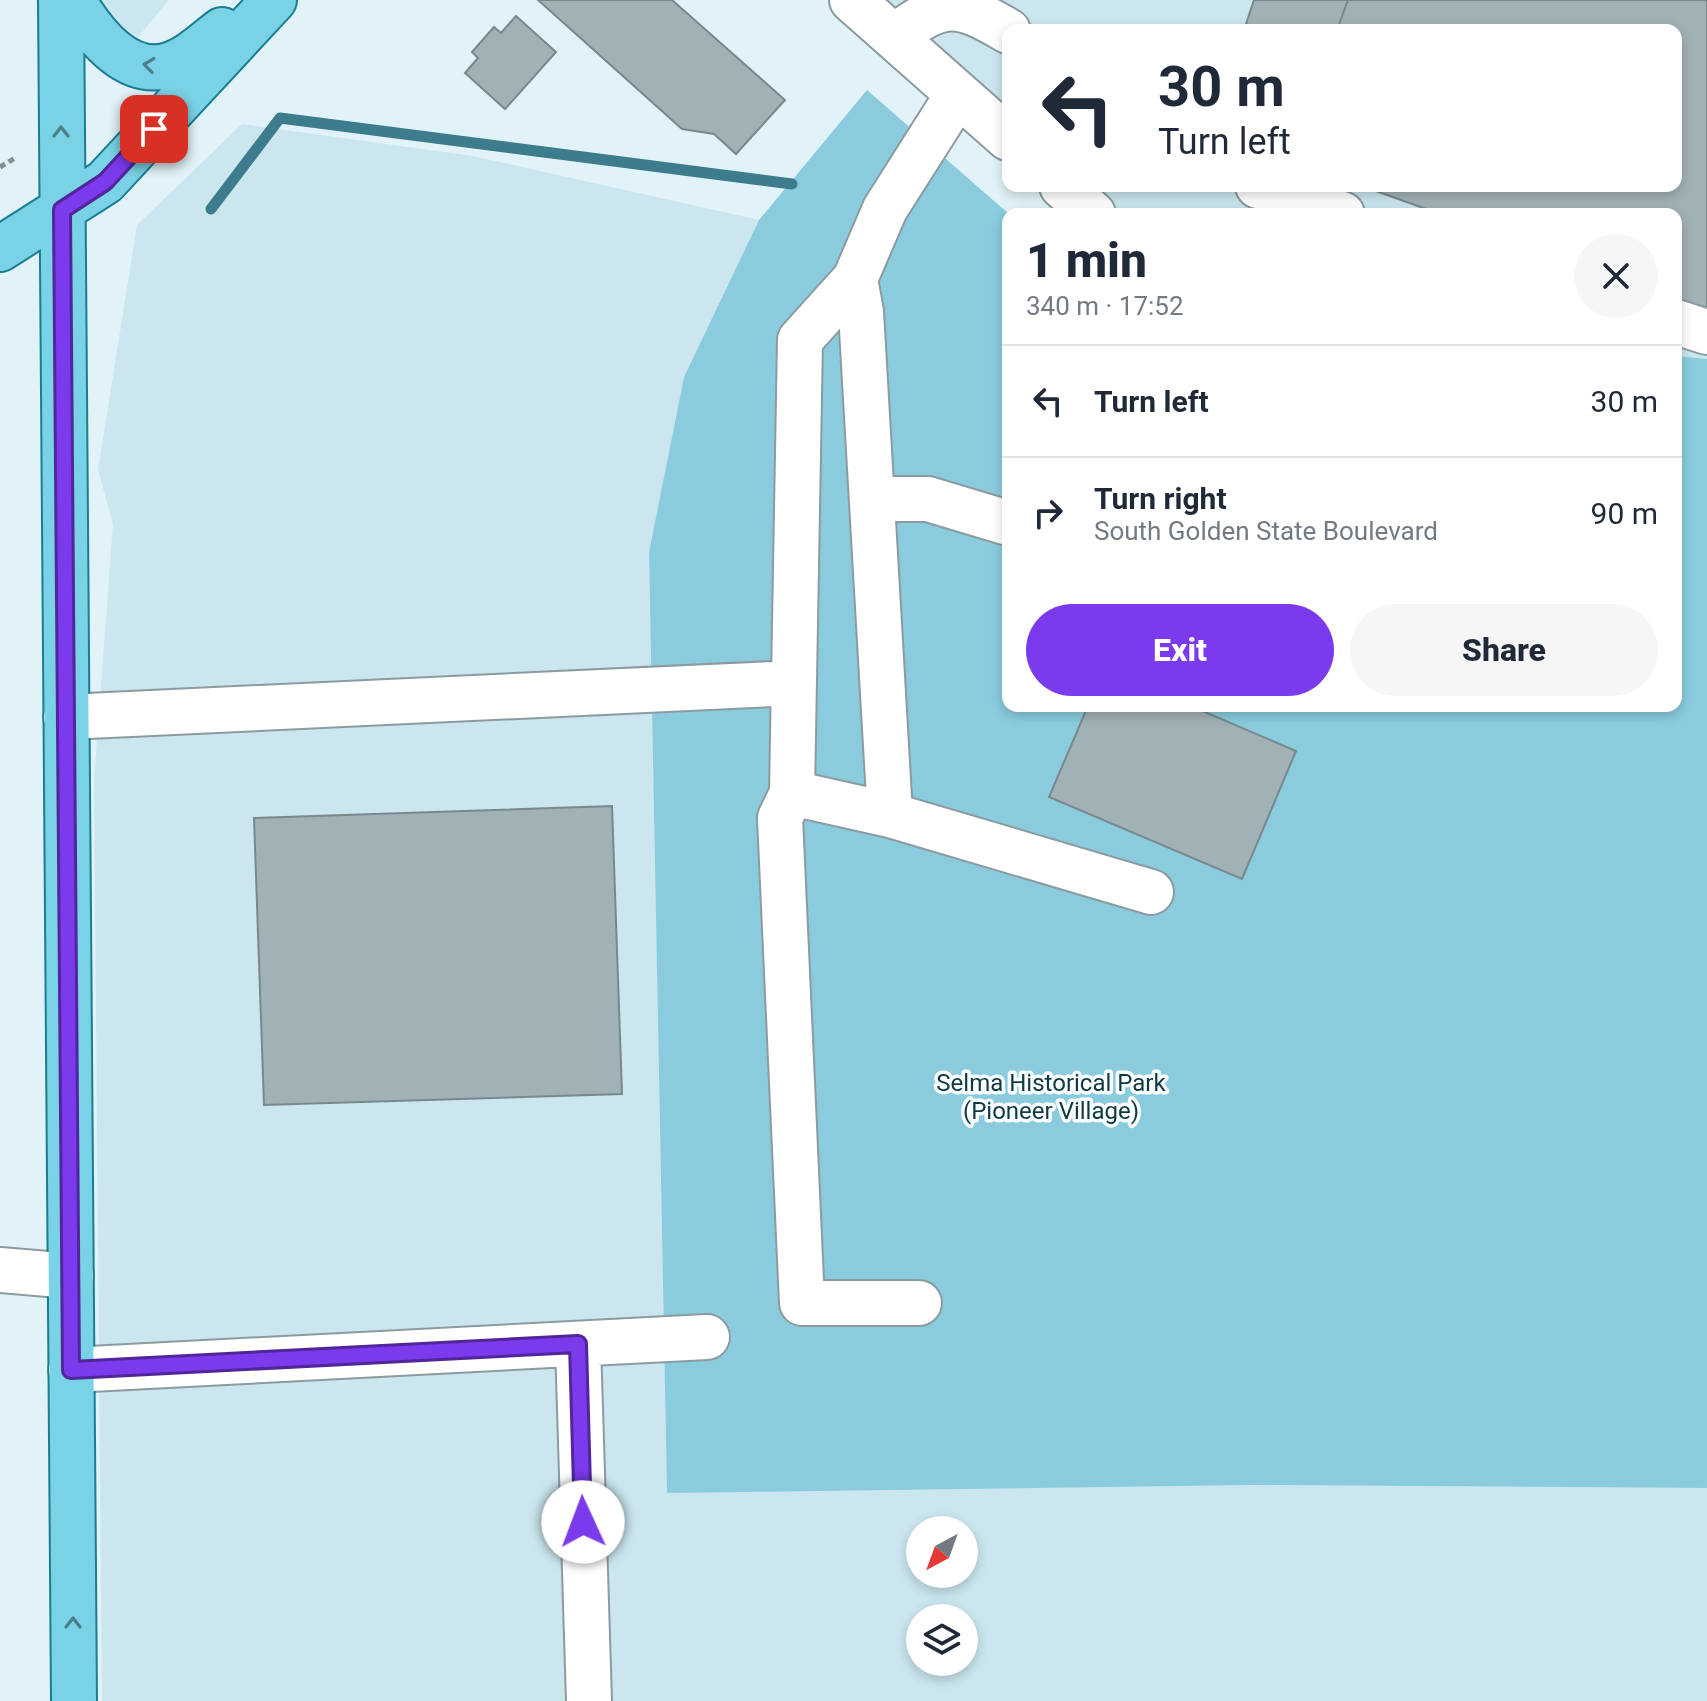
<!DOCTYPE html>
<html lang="en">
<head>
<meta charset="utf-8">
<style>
  :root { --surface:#fff; --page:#f6f6f7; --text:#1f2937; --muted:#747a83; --line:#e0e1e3; --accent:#7c3aed }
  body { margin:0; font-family:Roboto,sans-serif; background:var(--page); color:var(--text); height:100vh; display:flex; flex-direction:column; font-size:30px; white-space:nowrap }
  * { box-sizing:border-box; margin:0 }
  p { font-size:26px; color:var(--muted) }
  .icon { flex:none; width:44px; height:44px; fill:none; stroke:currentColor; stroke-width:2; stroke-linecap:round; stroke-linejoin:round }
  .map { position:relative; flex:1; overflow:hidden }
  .sheet { position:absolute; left:1002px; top:208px; width:680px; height:504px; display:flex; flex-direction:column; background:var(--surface); border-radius:16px; box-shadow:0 4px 12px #0003 }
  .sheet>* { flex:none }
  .hud { position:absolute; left:1002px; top:24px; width:680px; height:168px; border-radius:16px; box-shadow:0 4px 12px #0003; background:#fff; color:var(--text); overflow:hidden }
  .needle { width:52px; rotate:221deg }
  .fabs { position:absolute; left:906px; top:1516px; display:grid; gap:16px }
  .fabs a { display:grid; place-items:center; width:72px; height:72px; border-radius:50%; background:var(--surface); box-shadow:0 4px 12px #0003; font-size:40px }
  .pin { position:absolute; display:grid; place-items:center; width:68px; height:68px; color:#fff; margin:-34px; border-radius:16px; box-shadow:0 4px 12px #0006 }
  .me { position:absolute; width:88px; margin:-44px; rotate:358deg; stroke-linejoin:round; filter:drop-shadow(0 0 6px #0008) }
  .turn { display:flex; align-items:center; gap:28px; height:168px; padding:0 24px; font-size:36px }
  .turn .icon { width:104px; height:104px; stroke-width:2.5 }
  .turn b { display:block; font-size:56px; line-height:68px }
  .round { display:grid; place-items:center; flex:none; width:84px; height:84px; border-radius:42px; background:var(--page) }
  .overview { display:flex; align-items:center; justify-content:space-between; height:136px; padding:0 24px }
  h1 { font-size:48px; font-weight:800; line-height:60px }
  .primary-button { display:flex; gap:16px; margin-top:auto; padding:16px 24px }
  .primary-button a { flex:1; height:92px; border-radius:48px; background:var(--accent); color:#fff; font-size:32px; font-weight:800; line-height:92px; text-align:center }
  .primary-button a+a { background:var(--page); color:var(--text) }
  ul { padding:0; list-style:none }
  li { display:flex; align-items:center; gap:24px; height:112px; padding:0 24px; border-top:2px solid var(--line) }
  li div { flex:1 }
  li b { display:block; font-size:30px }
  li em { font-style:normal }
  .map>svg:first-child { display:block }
</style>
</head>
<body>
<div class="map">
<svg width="1707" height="1701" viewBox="0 0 1707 1701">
  <rect width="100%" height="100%" fill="#e1f3f8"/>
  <!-- built -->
  <path fill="#cbe6ee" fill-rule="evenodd" d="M70 0H169L130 47Z
    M834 0H1707V359L1676 356V214H1080L1047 186H1676V30H1008V152Z
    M242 124 473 156 759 220 684 377 649 552 667 1492 1252 1485 1707 1488V1701H102L94 780 113 524 98 470 137 225ZM920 1530H964V1574H920ZM920 1618H964V1662H920Z"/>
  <!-- green -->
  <path fill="#8accde" d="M867 90 1009 214 1008 706H1676V356L1707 359V1488L1252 1485 667 1493 649 552 684 377 759 220Z"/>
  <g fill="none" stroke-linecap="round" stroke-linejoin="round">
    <!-- stream -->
    <path stroke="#3d7c8c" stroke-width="11" d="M211 209 280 118 792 184"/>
  </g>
  <!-- building -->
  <path fill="#a1b2b7" stroke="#78898d" stroke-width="2" d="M538 0H672L785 100 736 154 714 134 682 129Z
    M1254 0H1348L1337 30H1244Z
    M1348 0H1707V310L1676 298V214H1440L1362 186H1676V30H1337Z
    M516 16 556 52 505 109 465 73 478 58 472 52 494 27 501 33Z
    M1088 706H1191L1296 751 1242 879 1049 797Z
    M612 806 622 1094 264 1105 254 818Z"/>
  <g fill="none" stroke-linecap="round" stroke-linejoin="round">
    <!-- minor casing -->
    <g stroke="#8b9ba0" stroke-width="48">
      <path id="minor" d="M852 0 1008 138
        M894 37C943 0 956 0 1008 31
        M958 94 885 209 855 279 861 312 890 815 1151 892
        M1062 186 1093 214
        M1258 186 1342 214
        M1676 322 1707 332
        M872 499H928L1008 523
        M66 717 794 683
        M792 793 800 340 855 279
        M890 815 792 793 780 818 802 1303H919
        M0 1270 71 1276
        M578 1344 589 1701
        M71 1370 707 1337"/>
    </g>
    <!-- major casing -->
    <g stroke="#1b7d92" stroke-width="48">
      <path id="major" d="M61 0 74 1701
        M73 0C92 32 126 78 169 65 189 59 206 42 222 30
        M0 249 105 182 274 0"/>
    </g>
    <!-- path -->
    <path stroke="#849094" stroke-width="5" stroke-dasharray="6 4" stroke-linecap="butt" d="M0 167 17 157"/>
    <!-- minor -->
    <use href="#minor" stroke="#fff" stroke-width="44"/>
    <!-- major -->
    <use href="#major" stroke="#79d2e5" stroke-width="44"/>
  </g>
  <!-- one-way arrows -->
  <defs><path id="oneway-chevron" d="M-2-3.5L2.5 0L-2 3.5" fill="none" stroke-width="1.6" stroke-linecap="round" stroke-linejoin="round" transform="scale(2)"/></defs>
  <g stroke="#4a7e89">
    <use href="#oneway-chevron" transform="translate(149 65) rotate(-173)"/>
    <use href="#oneway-chevron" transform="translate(61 132) rotate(-90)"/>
    <use href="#oneway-chevron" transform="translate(73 1623) rotate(-90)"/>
  </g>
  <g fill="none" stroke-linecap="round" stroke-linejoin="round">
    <!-- route casing -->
    <g stroke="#51269a" stroke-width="20">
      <path id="route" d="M154 129 105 182 62 210 71 1370 578 1344 583 1522"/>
    </g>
    <!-- route -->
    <use href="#route" stroke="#7c3aed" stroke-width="14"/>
  </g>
  <g text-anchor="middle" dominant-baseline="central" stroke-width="7" stroke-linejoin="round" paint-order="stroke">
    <!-- park labels -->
    <g font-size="24" fill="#103943" stroke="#fafdfe">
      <text x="1051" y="1083">Selma Historical Park<tspan x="1051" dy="28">(Pioneer Village)</tspan></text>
    </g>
  </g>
</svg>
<div class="fabs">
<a><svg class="needle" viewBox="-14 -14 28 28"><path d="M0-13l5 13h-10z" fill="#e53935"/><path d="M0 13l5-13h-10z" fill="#747a83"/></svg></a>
<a><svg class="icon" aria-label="layers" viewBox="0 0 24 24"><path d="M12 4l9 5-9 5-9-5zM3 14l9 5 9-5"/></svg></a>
</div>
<div class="pin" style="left:154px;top:129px;background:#d93025"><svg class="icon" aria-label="arrive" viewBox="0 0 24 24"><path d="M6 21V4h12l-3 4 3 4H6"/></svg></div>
<svg class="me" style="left:583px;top:1522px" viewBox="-20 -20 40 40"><circle r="19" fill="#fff"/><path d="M0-13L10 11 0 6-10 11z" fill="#7c3aed"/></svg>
<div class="hud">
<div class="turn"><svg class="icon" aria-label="left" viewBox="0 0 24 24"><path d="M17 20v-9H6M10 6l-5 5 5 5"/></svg><div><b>30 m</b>Turn left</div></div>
</div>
<section class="sheet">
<div class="overview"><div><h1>1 min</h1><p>340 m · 17:52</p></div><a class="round"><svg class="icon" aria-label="close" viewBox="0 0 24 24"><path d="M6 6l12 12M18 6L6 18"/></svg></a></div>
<ul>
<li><svg class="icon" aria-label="left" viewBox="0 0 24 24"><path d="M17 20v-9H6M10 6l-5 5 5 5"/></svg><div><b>Turn left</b></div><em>30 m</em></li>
<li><svg class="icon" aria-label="right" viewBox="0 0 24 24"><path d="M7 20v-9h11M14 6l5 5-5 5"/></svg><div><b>Turn right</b><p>South Golden State Boulevard</p></div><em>90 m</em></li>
</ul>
<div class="primary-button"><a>Exit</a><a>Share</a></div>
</section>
</div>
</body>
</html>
